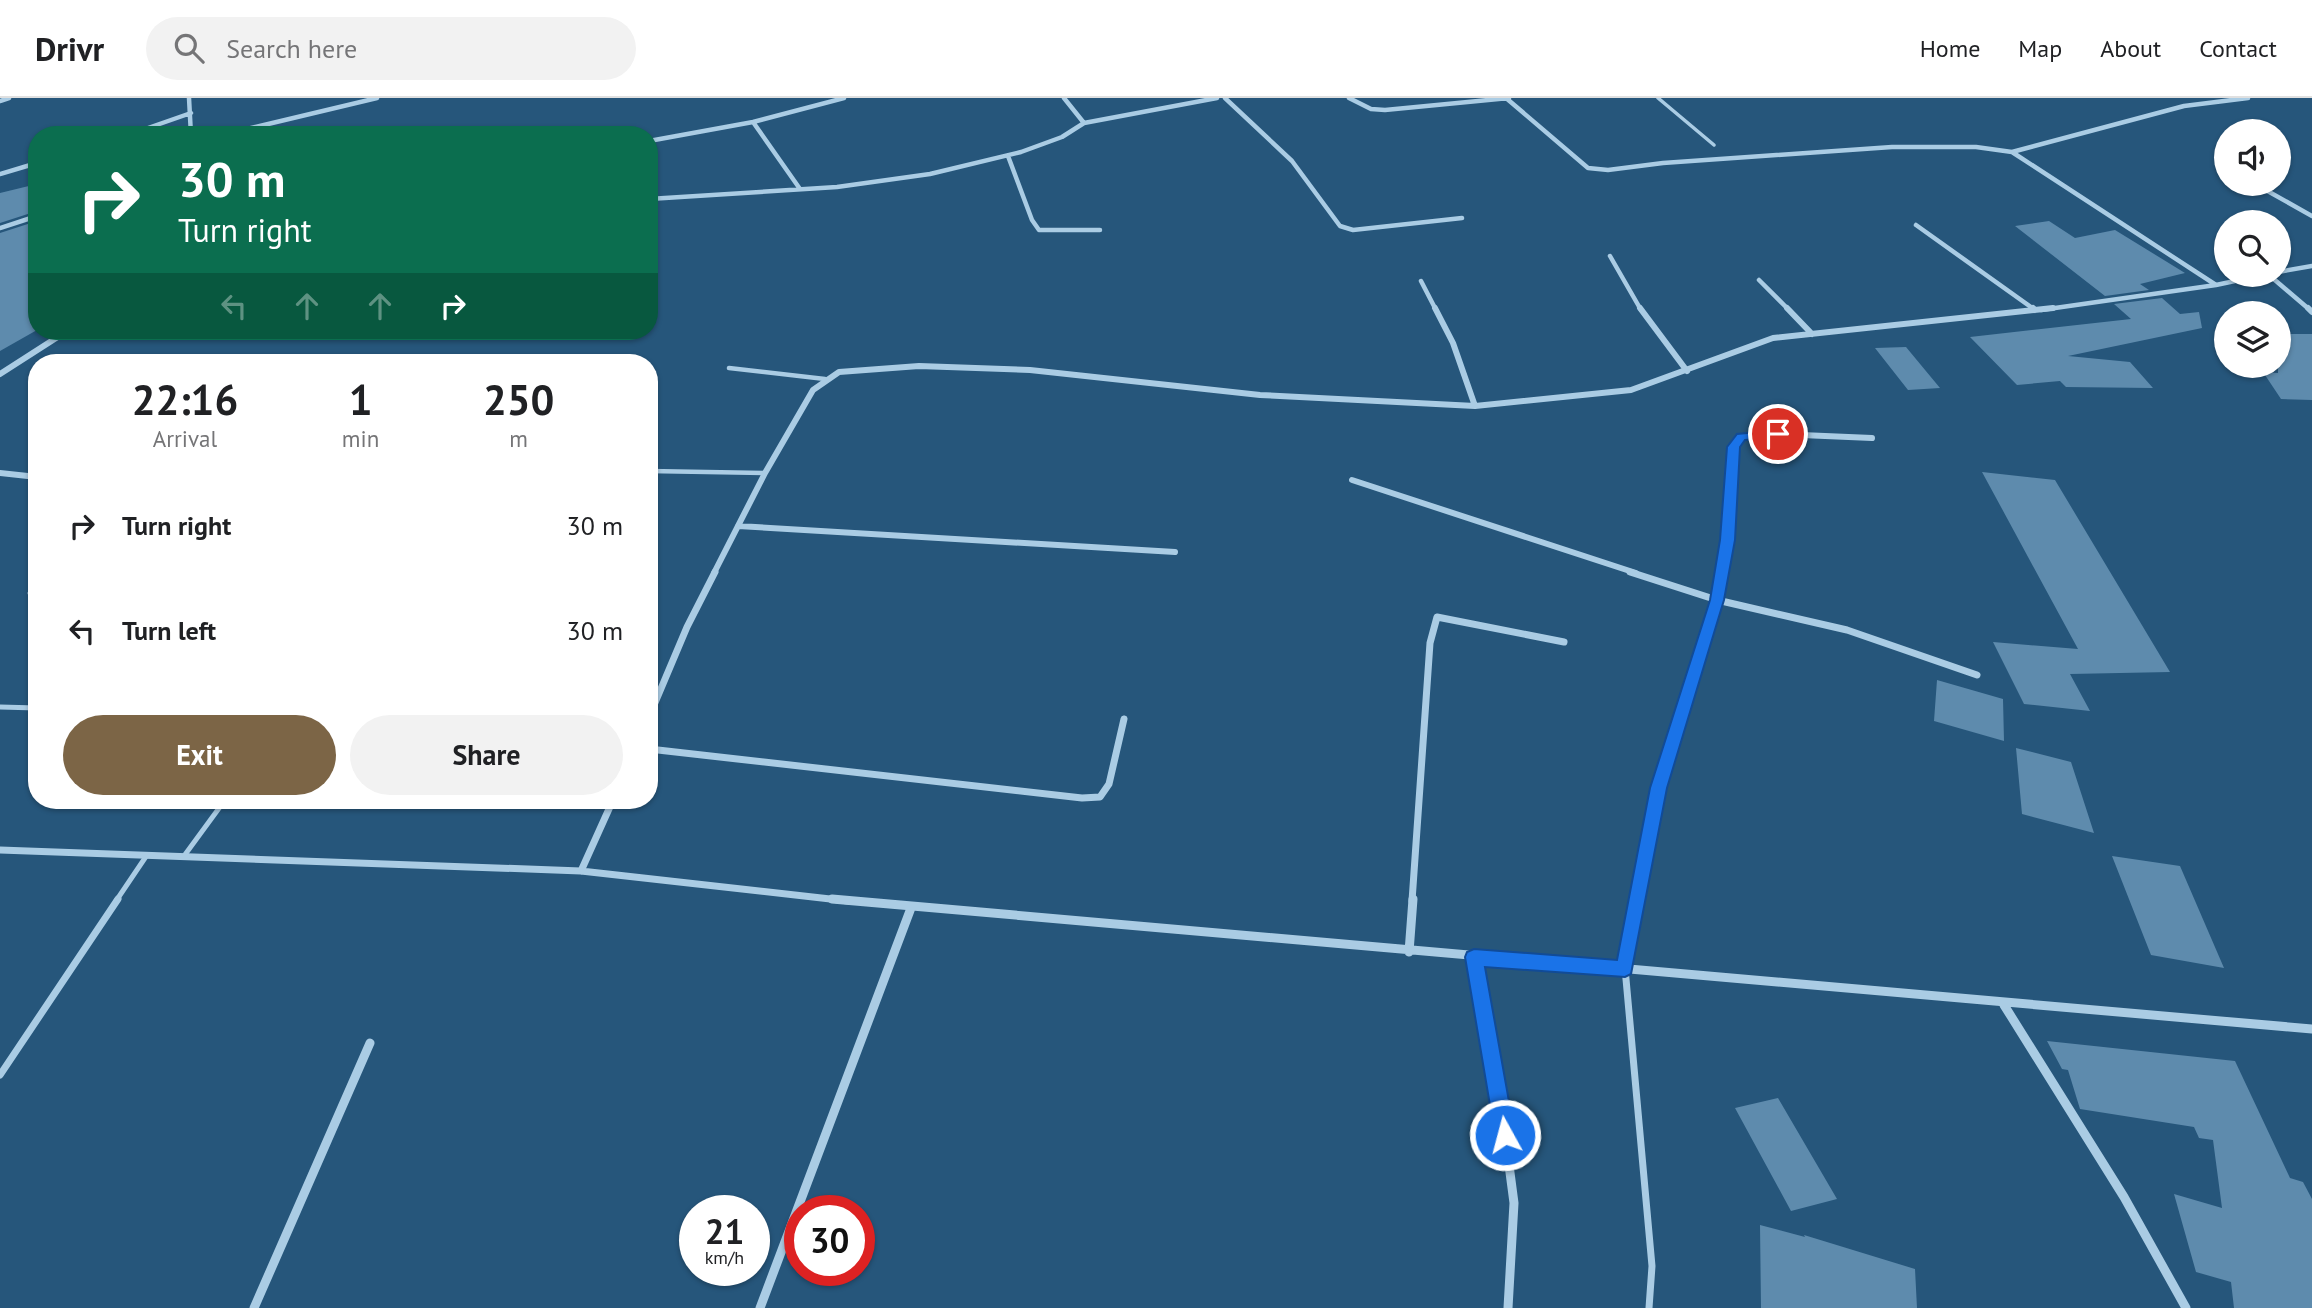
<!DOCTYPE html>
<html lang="en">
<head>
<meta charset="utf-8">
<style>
  :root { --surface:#fff; --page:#f2f2f2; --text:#202124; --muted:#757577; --line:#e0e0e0; --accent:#7c6546 }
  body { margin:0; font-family:"PT Sans",sans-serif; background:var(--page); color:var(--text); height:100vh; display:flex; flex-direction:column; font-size:26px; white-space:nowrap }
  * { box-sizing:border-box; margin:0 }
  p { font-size:23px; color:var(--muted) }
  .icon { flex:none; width:38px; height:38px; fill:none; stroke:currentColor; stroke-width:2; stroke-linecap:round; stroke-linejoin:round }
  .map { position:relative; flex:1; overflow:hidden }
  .panel { position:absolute; left:28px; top:256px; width:630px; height:455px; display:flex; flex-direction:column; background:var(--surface); border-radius:28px; box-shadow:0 2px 5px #0004 }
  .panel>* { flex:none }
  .guide { position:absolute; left:28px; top:28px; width:630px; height:214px; border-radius:28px; box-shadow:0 2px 5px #0004; background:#0b6e4f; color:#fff; overflow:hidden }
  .fabs { position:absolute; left:2214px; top:21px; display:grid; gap:14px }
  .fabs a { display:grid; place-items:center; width:77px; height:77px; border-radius:50%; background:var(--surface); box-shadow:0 2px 5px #0004; font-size:35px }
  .speed { position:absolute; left:679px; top:1097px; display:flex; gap:14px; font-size:35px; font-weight:700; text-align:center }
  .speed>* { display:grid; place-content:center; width:91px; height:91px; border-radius:50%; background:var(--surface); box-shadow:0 2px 5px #0004; line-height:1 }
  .speed small { font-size:18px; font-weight:400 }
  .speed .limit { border:10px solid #d22; background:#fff; color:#111 }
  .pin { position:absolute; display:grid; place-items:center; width:60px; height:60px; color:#fff; margin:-30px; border:4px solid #fff; border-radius:50%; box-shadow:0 2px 7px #0007 }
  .me { position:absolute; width:77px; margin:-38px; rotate:353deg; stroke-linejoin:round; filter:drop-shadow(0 0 5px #0008) }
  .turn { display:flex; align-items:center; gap:24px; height:147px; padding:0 35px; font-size:32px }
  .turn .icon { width:91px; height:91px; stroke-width:2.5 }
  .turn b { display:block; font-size:49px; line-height:60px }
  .lanes { display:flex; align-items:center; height:66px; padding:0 35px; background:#0003; justify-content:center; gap:35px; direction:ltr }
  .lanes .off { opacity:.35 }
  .eta { display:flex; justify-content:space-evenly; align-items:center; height:119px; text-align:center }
  .eta b { font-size:42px; font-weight:700; line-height:49px }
  .action { display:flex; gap:14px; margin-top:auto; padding:14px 35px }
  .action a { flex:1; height:80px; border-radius:42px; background:var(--accent); color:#fff; font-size:28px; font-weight:700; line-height:80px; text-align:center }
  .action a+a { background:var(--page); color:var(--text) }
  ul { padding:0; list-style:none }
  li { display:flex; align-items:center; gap:21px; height:105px; padding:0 35px }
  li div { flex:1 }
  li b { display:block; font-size:26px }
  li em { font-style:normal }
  header { display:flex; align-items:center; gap:42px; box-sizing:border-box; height:98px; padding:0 35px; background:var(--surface); border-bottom:2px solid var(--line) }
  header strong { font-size:33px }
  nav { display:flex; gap:38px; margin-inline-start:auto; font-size:24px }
  .search { width:490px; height:63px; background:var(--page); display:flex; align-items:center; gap:18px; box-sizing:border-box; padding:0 24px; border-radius:38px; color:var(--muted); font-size:26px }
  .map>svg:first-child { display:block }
</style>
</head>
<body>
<header>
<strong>Drivr</strong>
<div class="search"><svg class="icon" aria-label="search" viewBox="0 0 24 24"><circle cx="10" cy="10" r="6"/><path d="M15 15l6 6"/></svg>Search here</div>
<nav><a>Home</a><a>Map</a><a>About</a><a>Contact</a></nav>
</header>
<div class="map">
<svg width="2312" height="1210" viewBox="0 0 2312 1210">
  <rect width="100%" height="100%" fill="#26567b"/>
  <!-- building -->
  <path fill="#5e8bad" d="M37 86V113L0 125V95Z
    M37 123V232L0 253V135Z
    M2049 123 2075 140 2115 132 2185 175 2140 186 2149 192 2105 198 2015 128Z
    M2162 200 2180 216 2199 214 2202 230 2068 258 2130 264 2153 290 2066 289 2060 283 2017 287 1970 239 2131 221 2114 206Z
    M2278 236H2312V302L2281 301 2263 274 2278 275Z
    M1906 249 1940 290 1908 292 1875 250Z
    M1982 374 2055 382 2170 574 2070 576 2090 613 2024 606 1993 544 2078 551Z
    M1937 582 2003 601 2004 643 1934 623Z
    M2016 650 2071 664 2094 735 2022 716Z
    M2112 758 2180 768 2224 870 2151 857Z
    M2047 943 2235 963 2290 1080 2303 1084 2312 1101V1210H2234L2231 1184 2196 1174 2174 1096 2222 1110 2213 1042 2199 1040 2194 1029 2080 1011 2068 972 2062 971Z
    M1778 1000 1837 1101 1791 1113 1735 1010Z
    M1760 1127 1805 1139 1804 1137 1915 1171 1917 1210H1761Z"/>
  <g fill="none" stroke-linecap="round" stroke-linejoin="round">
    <!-- lane-far3 -->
    <path stroke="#aacce4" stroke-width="3.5" d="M1658 0 1714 47"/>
    <!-- lane-far2 -->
    <path stroke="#aacce4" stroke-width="4.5" d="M729 270 825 281
      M649 373 765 375"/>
    <!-- lane-far1 -->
    <path stroke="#aacce4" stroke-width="5" d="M30 495 37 496
      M0 609 37 610
      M184 758 225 702
      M116 803 147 757"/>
    <!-- lane -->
    <path stroke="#aacce4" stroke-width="7" d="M1625 870 1652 1168 1649 1210
      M0 977 118 801"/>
    <!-- street-far3 -->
    <path stroke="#aacce4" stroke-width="4.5" d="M189 0 191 37
      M1064 0 1084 25
      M1225 0 1292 63 1340 128 1353 132 1462 120
      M1349 0 1371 11 1385 12 1509 0
      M1506 0 1588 70 1608 72 1663 65 1892 49H1976L2012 54 2184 8 2248 0
      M0 3 9 0
      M753 24 800 91
      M128 37 191 15
      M222 37 377 0
      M649 43 753 24 844 0
      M2012 54 2216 187
      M1008 58 1032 122 1039 132H1100
      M0 76 37 65
      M2255 86 2312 118
      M649 101 837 89 930 76 1021 54 1062 39 1084 25 1217 0
      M1916 127 2035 212
      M0 130 37 118
      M1610 158 1641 212
      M2278 174 2312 168
      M2269 177 2310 212
      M1759 182 1789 212
      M1421 183 1436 212
      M2041 212 2216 187 2263 177"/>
    <!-- street-far2 -->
    <path stroke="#aacce4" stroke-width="6" d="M1435 210 1453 245 1475 308
      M1640 210 1687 273
      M1787 210 1812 236
      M2033 210 2035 212
      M2308 210 2312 214
      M0 276 67 233
      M0 375 37 379
      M1352 382 1636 475
      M738 428 1175 454
      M714 475 765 375 813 292 839 274 919 268 1030 272 1260 297 1475 308 1631 292 1773 240 2053 210
      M1721 475 1734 349 1742 339 1755 335 1872 340"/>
    <!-- street-far1 -->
    <path stroke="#aacce4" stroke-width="7" d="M1630 474 1717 502 1847 532 1977 577
      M649 619 687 529 715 474
      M649 651 1082 700 1100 699 1109 686 1124 621
      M0 752 581 773 848 803
      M581 773 613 702
      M1412 803 1430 545 1437 519 1564 544
      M1637 803 1658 690 1717 502 1722 474"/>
    <!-- street -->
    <path stroke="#aacce4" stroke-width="9" d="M832 801 2312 931
      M1409 854 1413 801
      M1474 859 1499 991 1514 1105 1508 1210
      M1625 870 1638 801
      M2004 907 2124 1099 2186 1210
      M254 1210 370 945
      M760 1210 911 810"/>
  </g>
  <!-- route -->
  <path fill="#1a73e8" stroke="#114b97" stroke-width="2" d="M1778 332 1783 334V339L1745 342 1740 349 1735 442 1724 502 1667 690 1631 876 1625 879 1485 869 1515 1037 1512 1044 1505 1047 1498 1044 1495 1037 1465 859 1467 854 1474 851 1617 862 1650 690 1710 502 1720 442 1727 349 1737 336Z"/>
</svg>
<div class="fabs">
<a><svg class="icon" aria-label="sound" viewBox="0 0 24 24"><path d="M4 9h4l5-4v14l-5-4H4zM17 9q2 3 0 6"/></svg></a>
<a><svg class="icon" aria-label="search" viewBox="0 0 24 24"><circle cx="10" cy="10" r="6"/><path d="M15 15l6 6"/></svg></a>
<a><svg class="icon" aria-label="layers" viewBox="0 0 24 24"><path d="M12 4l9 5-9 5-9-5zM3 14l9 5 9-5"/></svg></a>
</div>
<div class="speed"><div>21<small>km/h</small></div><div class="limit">30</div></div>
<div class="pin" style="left:1778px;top:336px;background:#d93025"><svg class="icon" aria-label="arrive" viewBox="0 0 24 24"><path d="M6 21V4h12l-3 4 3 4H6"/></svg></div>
<svg class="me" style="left:1505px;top:1037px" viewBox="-20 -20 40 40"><circle r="17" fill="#1a73e8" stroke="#fff" stroke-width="3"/><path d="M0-11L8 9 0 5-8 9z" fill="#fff"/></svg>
<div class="guide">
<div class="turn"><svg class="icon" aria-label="right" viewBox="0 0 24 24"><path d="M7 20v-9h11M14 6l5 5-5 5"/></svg><div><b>30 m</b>Turn right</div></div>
<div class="lanes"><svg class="icon off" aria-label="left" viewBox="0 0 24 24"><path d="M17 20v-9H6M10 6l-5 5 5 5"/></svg><svg class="icon off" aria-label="ahead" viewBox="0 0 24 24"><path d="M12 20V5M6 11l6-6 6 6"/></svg><svg class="icon off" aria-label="ahead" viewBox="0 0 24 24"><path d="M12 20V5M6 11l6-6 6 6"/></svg><svg class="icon" aria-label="right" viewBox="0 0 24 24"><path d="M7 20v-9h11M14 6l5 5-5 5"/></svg></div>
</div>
<section class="panel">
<div class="eta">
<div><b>22:16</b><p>Arrival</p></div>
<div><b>1</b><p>min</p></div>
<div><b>250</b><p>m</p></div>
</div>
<ul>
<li><svg class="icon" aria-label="right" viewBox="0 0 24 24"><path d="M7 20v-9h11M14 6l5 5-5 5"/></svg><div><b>Turn right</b></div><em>30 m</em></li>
<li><svg class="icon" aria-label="left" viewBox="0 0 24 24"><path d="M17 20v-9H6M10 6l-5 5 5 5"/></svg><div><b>Turn left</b></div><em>30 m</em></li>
</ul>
<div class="action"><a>Exit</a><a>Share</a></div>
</section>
</div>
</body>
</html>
